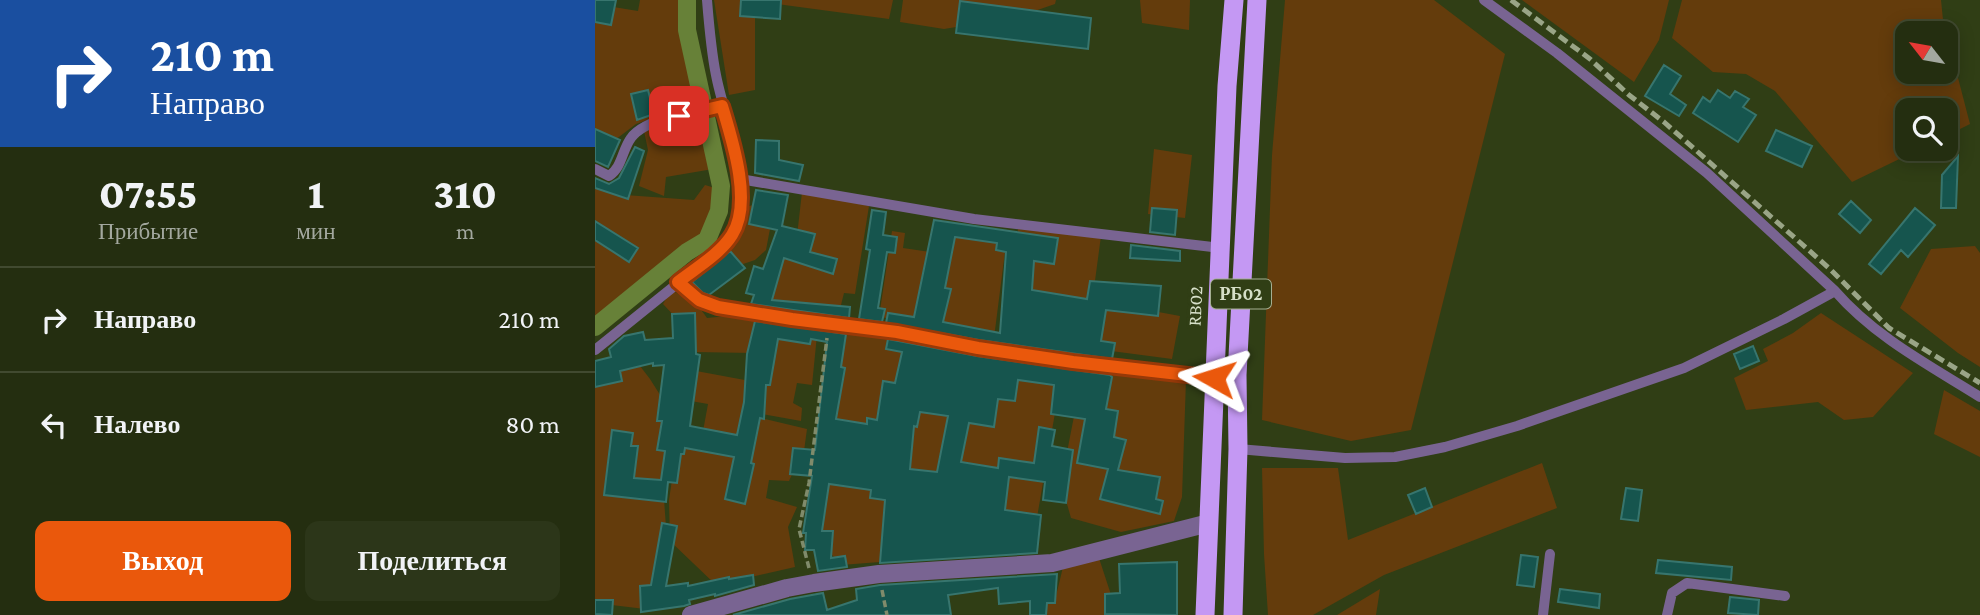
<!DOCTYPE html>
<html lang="ru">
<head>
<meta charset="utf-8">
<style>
  :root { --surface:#242e10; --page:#2c3619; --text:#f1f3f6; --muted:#a3a89f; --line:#414a30; --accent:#ea580c }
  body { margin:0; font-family:"Crimson Pro",serif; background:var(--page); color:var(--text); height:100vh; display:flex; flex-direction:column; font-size:26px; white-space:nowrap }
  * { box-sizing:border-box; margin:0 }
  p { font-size:23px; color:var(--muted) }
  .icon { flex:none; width:38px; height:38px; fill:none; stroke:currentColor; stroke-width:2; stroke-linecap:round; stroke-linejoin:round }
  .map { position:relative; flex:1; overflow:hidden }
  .sheet { display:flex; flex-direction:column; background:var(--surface); width:595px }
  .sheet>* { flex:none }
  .banner { background:#1a4fa0; color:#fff; overflow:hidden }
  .needle { width:46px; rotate:301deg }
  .buttons { position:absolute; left:1300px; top:21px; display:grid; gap:14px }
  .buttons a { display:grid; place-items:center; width:63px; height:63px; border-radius:14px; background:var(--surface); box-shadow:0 4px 18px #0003,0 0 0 2px var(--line); font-size:35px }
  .pin { position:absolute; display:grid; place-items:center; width:60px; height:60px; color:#fff; margin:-30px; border-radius:14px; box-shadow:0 4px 10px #0006 }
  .me { position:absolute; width:77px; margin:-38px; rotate:276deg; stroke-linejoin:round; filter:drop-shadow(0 0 5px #0008) }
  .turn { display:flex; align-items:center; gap:24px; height:147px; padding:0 35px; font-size:32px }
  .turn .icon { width:91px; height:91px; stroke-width:2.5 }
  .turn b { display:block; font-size:49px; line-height:60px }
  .eta { display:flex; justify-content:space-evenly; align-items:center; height:119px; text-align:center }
  .eta b { font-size:42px; font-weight:800; line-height:49px }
  .action { display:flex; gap:14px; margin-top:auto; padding:14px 35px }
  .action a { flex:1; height:80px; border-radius:14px; background:var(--accent); color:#fff; font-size:28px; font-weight:800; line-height:80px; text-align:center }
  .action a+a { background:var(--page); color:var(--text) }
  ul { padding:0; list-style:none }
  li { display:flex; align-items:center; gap:21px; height:105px; padding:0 35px; border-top:2px solid var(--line) }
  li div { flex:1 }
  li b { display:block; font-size:26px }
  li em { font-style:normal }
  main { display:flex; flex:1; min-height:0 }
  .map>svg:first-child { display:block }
</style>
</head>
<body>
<main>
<section class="sheet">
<div class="banner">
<div class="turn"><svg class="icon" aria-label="right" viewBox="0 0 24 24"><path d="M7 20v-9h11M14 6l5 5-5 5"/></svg><div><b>210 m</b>Направо</div></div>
</div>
<div class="eta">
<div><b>07:55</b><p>Прибытие</p></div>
<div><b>1</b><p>мин</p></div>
<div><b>310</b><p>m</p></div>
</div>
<ul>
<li><svg class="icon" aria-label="right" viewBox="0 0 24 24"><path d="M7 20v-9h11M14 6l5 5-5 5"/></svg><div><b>Направо</b></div><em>210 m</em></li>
<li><svg class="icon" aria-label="left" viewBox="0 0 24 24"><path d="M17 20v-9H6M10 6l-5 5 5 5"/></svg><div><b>Налево</b></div><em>80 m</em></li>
</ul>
<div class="action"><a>Выход</a><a>Поделиться</a></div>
</section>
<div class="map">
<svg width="1385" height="615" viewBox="0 0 1385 615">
  <rect width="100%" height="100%" fill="#303e15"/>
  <!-- green -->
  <path fill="#643c0c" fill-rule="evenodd" d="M45 0H88L89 47 102 103 41 124 16 143 0 137V4L43 11Z
    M119 0H298L294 19 160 1V90L134 95Z
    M308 0H461L460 4 422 17 349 29 305 22Z
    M545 0H595L594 30 547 23Z
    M690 0H839L910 54 816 430 756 441 667 420 677 155Z
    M927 0H1074L1064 40 1039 82Z
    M1087 0H1346L1348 20 1375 124 1351 136V110H1312V149H1325L1257 182 1180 91 1151 74 1118 72 1077 38ZM1312 33H1351V72H1312Z
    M103 114H108L118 169 71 177 69 196 44 186 53 150 49 131Z
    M559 149 597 155 590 218 553 214Z
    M0 177 30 195 99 200 110 185 120 188 123 193 121 209 110 237 91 249 0 323Z
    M207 192 274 206 260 294 249 293 244 313 182 308 169 286 202 236Z
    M172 201 178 213 171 250 160 260 142 266 131 249 146 230 151 207Z
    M356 227 412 236 399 338 342 323Z
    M423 229 506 236 491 348 413 335Z
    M297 231 310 233 308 248 342 253 331 324 284 317Z
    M1380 246 1385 253V367L1363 353 1305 308 1336 249Z
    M76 290 102 304 112 318 143 315 165 323 158 353 99 352 84 321 68 304Z
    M504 301 585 316 577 359 501 349Z
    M1226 313 1318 373 1278 417 1249 420 1223 402 1151 410 1139 378 1173 361 1168 349 1198 333Z
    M178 324 208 326V331L222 335 217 385 202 383 198 403 207 408 206 421 162 413Z
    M249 329 301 337 313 352 292 430 236 420 234 407Z
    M35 353 55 379 72 406 69 499 72 541 50 609 0 603V364Z
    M335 365 466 378 439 535 317 473 310 435Z
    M96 370 155 381 143 448 106 442 113 404 90 400Z
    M488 370 591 380 587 497 579 521 526 532 476 518 466 483Z
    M1349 390 1385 411V457L1339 434Z
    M158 416 212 429 206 473 199 470 194 481 174 480 171 498 202 507 193 527 200 567 121 585 75 541 74 500 82 446 151 455Z
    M947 463 962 508 789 575 718 615H673L669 554 667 468H743L753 540Z
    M231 476 294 491 285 562 246 565 224 540Z
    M504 558 520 607 545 600 549 615H443L440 601 460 600 468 567Z
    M785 589 781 615H742Z"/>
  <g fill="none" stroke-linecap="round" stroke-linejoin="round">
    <!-- canal -->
    <path stroke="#678138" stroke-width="18" d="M0 327 92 252 112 240 124 211 126 186 92 30V0"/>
  </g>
  <!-- building -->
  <path fill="#16554e" stroke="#37756e" stroke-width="2" fill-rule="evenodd" d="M0 0H21L16 25 0 22Z
    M146 0H186L185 19 145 16Z
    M365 1 496 18 493 49 361 33Z
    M1069 65 1086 76 1075 94 1091 105 1084 116 1050 96Z
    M53 90 59 114 42 120 36 94Z
    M1123 90 1135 98 1140 91 1154 99 1148 107 1161 115 1143 142 1098 113 1108 97 1115 102Z
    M0 129 25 140 13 167 0 161Z
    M1181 130 1217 146 1207 167 1171 151Z
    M161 140 184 141V160L208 165 204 181 160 173Z
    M40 147 49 151 33 199 0 188V178L14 184 24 178Z
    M1363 156 1361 208H1346L1347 175Z
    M161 190 193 195 187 226 220 234 215 252 242 259 238 274 189 258 177 300 255 307 254 318 156 304 159 295 151 293 159 266 168 269 182 230 154 224Z
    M1256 201 1276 220 1265 233 1244 214Z
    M557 208 582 210 580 235 555 232Z
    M1320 208 1340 225 1313 257 1306 250 1286 274 1274 264Z
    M277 210 291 212 288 235 302 237 300 253 292 252 283 308 290 309 287 322 264 319 275 250 271 249Z
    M339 220 463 238 459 264 439 261 437 290 492 299 495 281 566 286 563 316 511 310 506 341 520 343 517 359 384 340 291 323 293 313 319 317ZM360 237 402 243 401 250 411 252 405 333 348 322 356 289 350 288Z
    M0 221 43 248 34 262 0 240Z
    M536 245 585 251V261L535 258Z
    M135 251 150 268 114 295 108 293 97 282Z
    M100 313 101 354 105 355 95 426 142 435 149 402 152 354 160 321 251 334 246 367 250 368 241 419 272 424V418L282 420 288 381 300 383 307 352 291 349 293 339 382 356 515 375 517 377 511 409 523 411 519 437 531 440 523 470 565 477 561 499 568 501 565 514 505 499 513 469 482 463 490 419 456 414 459 385 423 380 420 401 403 399 399 427 374 423 366 462 403 468 404 458 439 463 444 427 460 430 457 446 478 450 471 503 448 500 450 482 414 477 410 510 446 515 442 553 285 563 290 500 275 498 276 490 234 484 227 531H238L236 558 250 556 252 567 223 571 219 550H210L211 533H208L217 476 195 474 198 448 220 450 232 342 216 339 215 344 183 339 175 385H171L169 419 165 418 156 463 159 464 150 504 130 499 139 457 90 448 89 454H86L82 483 73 482 71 502 9 495 17 430 38 433 36 446H43L39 478 66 480 70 451 62 450 67 421H62L69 365 58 366V363L25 371 27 381 0 387V361L16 357 14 349 29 336 48 332 50 340 78 338 77 314ZM325 412 353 416 342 472 315 469 319 426 322 427Z
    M1158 346 1164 361 1145 369 1139 354Z
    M830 488 837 507 821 514 813 495Z
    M1031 488 1047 490 1043 521 1026 519Z
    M67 523 82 526 71 586 93 583V586L134 577V579L158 575 159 585 120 596V594L94 600 95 604 89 606 46 612 45 586 56 585Z
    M926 555 943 557 939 587 922 585Z
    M1063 560 1137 567 1136 580 1061 573Z
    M582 562V615L510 614V594L525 593 524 564Z
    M462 574 460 603H452L451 615H435V601L404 604 403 588 353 595 356 615H138L195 599 228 593 232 610 262 600 261 589 285 585Z
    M965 589 1005 594 1004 608 963 602Z
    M1135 597 1164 600 1163 615 1133 613Z
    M0 600H18L17 615 0 614Z"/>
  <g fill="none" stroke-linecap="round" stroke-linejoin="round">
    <!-- path -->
    <path stroke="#808b6b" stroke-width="3.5" stroke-dasharray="7 3.5" stroke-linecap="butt" d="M214 568 204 529 214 483 232 338
      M287 590 292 615"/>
    <!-- service -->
    <path stroke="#796492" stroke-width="10" d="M889 0 962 53 1112 173 1240 291
      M0 169 14 176C27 168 27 150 36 138 50 118 103 110 127 106
      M145 179 379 219 626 248
      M83 282 104 300 123 307 197 319 302 332 383 348 452 358 529 369 619 378
      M0 350 129 246C167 198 131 128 121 75 116 50 114 25 112 0
      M643 449 750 458 800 457 850 447 922 426 1089 368 1189 319 1240 291C1280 337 1334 365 1385 397
      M948 615 955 554
      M1072 615 1077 593 1092 583 1190 596"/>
    <!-- minor -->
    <path stroke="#796492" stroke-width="18" d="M96 615 192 588 219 583 284 574 457 563 614 523"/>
    <!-- trunk -->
    <path stroke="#c498f3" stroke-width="19" d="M610 615 632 86 639 0
      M638 615 643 449 642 375 662 0"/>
    <!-- rail -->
    <path stroke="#9aa587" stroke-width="5" stroke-dasharray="10 5" stroke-linecap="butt" d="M916 0 995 59 1034 95 1069 122 1235 269 1294 328 1385 383"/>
  </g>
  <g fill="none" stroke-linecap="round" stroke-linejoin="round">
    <!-- route casing -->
    <g stroke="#983908" stroke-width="18">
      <path id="route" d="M84 116 127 106C137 139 158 203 137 235 125 254 101 268 83 282L104 300 123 307 197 319 302 332 383 348 478 362 619 378"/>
    </g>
    <!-- route -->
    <use href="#route" stroke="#ea580c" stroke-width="12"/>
  </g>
  <g text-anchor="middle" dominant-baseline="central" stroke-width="7" stroke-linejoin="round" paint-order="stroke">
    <!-- shield labels -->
    <rect fill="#303e15" stroke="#a4af92" stroke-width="2" x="616" y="279.5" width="60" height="29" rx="5"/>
    <g font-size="18" font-weight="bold" fill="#d6dfc8">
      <text x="646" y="294">РБ02</text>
    </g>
    <!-- street labels -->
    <g font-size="19" fill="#d6dfc8" stroke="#303e15">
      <text transform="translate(600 306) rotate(-87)">RB02</text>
    </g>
  </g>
</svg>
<div class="buttons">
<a><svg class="needle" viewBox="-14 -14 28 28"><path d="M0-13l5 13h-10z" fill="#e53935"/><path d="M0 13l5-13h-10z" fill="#a3a89f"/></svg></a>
<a><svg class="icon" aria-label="search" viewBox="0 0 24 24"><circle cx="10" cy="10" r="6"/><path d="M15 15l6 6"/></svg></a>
</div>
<div class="pin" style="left:84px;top:116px;background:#d93025"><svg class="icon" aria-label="arrive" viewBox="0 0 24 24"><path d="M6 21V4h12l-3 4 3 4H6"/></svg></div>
<svg class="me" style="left:619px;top:378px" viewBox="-20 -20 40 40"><path d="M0-17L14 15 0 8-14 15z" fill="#ea580c" stroke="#fff" stroke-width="4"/></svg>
</div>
</main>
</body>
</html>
